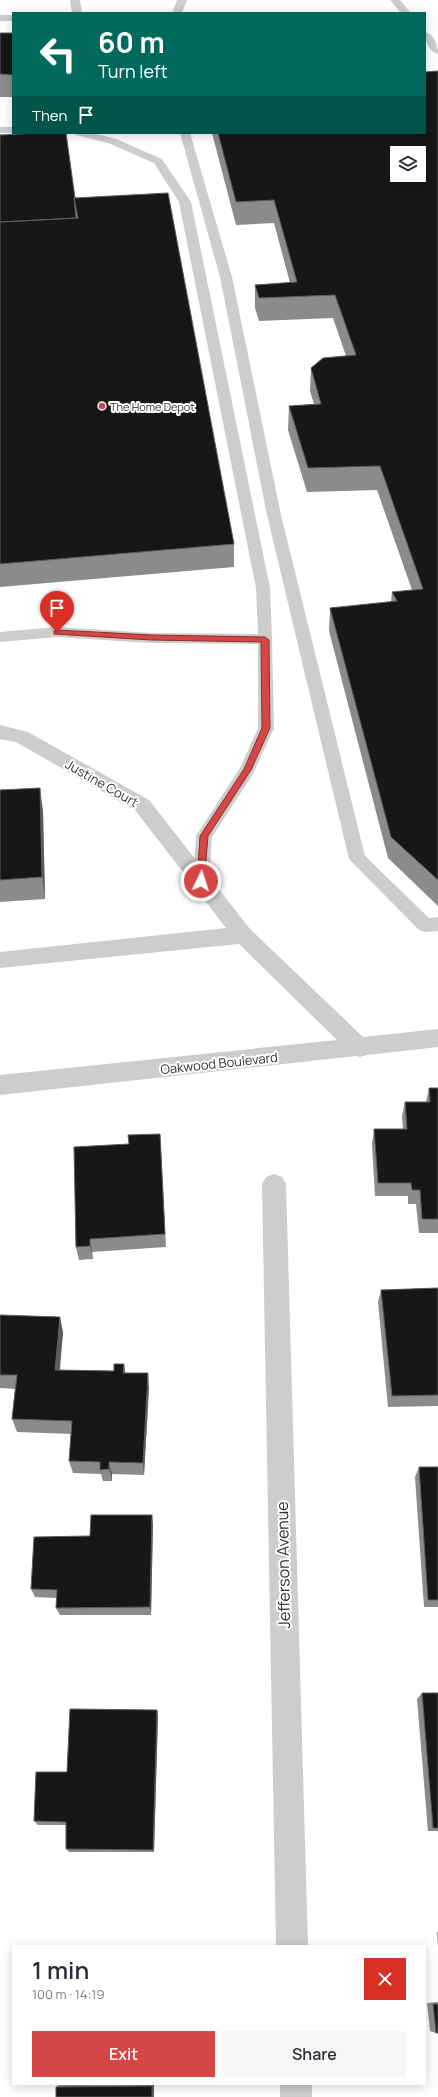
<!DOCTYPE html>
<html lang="en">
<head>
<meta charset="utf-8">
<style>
  :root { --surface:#fff; --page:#f7f7f7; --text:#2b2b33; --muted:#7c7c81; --accent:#d44746 }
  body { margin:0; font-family:Manrope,sans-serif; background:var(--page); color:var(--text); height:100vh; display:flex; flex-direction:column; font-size:15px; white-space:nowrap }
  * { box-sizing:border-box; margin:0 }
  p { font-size:13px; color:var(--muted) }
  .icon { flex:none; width:22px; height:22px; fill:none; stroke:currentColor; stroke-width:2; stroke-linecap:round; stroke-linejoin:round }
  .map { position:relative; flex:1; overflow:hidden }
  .side { position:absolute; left:12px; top:1945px; width:414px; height:140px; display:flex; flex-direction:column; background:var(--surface); border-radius:0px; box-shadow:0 2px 10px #0003 }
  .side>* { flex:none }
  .banner { position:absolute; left:12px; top:12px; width:414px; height:122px; border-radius:0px; box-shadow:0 2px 10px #0003; background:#00695c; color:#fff; overflow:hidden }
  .buttons { position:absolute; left:390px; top:146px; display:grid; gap:8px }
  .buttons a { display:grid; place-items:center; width:36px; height:36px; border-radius:0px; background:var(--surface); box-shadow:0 2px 10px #0003; font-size:20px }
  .pin { position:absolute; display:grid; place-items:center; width:34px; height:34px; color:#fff; margin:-41px -17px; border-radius:50% 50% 50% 0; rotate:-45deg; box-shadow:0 0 4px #0007 }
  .pin .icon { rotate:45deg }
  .me { position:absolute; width:44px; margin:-22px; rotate:4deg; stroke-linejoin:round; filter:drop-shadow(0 0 3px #0008) }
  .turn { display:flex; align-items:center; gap:14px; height:84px; padding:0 20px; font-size:18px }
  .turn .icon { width:52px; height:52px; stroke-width:2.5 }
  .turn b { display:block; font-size:28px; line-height:34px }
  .then { display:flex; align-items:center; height:38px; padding:0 20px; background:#0003; gap:8px; font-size:15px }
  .round { display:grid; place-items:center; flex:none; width:42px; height:42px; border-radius:0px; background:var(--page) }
  .overview { display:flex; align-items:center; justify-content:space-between; height:68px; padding:0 20px }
  h1 { font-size:24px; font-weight:600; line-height:30px }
  .primary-button { display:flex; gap:8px; margin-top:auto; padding:8px 20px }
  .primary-button a { flex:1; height:46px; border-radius:0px; background:var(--accent); color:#fff; font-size:16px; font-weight:600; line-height:46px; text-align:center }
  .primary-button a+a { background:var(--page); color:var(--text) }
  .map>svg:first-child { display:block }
</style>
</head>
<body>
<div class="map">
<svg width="438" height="2097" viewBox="0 0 438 2097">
  <rect width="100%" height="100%" fill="#fff"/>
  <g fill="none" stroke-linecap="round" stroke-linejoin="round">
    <!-- service -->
    <path fill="#cdcdcd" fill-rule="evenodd" d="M70 0H80L82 13H72Z
      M177 0H187L182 13H172Z
      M390 0H400L411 13H401Z
      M0 15H13V21H0Z
      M425 32C434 34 438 45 438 54 429 52 425 41 425 32Z
      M0 127H13V133H0Z
      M75 133H93L116 139 162 159 191 202 270 588 272 639 274 728 253 774 212 837 209 881 207 886 201 887 195 886 193 881 196 836 240 768 258 728V644L151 643 57 637 0 642V632L57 627 151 633 258 634 256 588 179 202 154 163 108 143 76 135Z
      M180 133H190L232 277 281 515 365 856 429 918 438 917V931L425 932 419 930 349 859 267 515 220 277Z"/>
    <!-- minor -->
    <path fill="#cdcdcd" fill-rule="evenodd" d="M0 725 28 732 149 800 250 929 363 1037 438 1029V1047L367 1055 360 1057 356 1056 0 1095V1075L337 1040 239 944 0 968V952L226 928 135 810 16 742 0 739Z
      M274 1174 282 1177 286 1184 308 1946H276L262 1184 266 1177Z
      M280 2084H312V2097H280Z"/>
  </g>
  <!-- wall -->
  <path fill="#8b8b8b" d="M0 33H13V97H0Z
    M438 71V906L388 858 329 631 330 608 391 602 392 592 412 590 377 490 307 492 288 430 289 406 314 404 310 391 311 368 346 356 333 318 259 321 255 308V285L290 283 274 223 236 225 212 133H425Z
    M0 135 75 198 234 544V567L0 587Z
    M0 790 43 811 45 899 0 902Z
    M429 1088H438V1233H419L416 1204H408V1196H375L372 1144 374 1129H403L402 1116 405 1102H426Z
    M160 1134 166 1247 92 1252 93 1259 79 1260 76 1247 129 1144Z
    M438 1288V1406L388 1407 378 1302 381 1290Z
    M0 1319 63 1332 60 1370 114 1371 124 1364 125 1373 149 1387 144 1475 112 1474V1481H103L101 1474 73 1473 69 1461 71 1434 17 1432 12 1419 15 1389 0 1388Z
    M419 1467H438V1607H424L415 1477Z
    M153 1524 151 1615H60L56 1608 57 1598 35 1597 31 1589 90 1536Z
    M422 1693H438V1831H428L417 1699Z
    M158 1715 154 1852H69L66 1849V1825H38L34 1821 67 1772Z
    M437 1932H438V1948Z
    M438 2002V2033H436L430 2031 427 2003Z
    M60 2084H154V2097L56 2087Z"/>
  <!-- shaded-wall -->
  <path fill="#5d5d5d" d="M40 788 43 811 45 899 42 877Z
    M90 1239 92 1252 93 1259 90 1246Z
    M60 1317 63 1332 58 1384 55 1370Z
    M124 1364 126 1378 123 1373Z
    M148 1373 149 1387 144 1475 143 1463Z
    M109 1462 112 1474V1481L109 1469Z
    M152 1515 153 1524 151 1615 150 1607Z
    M157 1710 158 1715 154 1852 153 1850Z
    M153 2084H154V2097H152V2086Z"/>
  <!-- building -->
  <path fill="#171717" stroke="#5d5d5d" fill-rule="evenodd" d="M0 33H13V75L0 74Z
    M438 71V880L391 837 330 608 397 601 392 592 423 589 380 466 308 468 289 406 321 404 311 368 323 358 356 355 335 295 259 298 255 285 297 282 274 200 236 202 218 133H425V72ZM397 153H419V175H397Z
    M41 133H66L75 198H74L76 218 0 222V135Z
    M168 193 234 544 0 564V222L78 218 74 198Z
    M40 788 42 877 0 880V790Z
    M429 1088H438V1219H422L420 1190H412L411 1183H378L374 1129H407L405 1102H430Z
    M160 1134 165 1234 90 1239V1246L76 1247 74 1147 129 1144 128 1135Z
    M438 1288V1395L392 1396 381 1290Z
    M0 1315 60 1317 55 1370 114 1371V1364H124L123 1373H148L143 1463 109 1462V1469L100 1470V1462L69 1461 72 1421 12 1419 17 1375H0Z
    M419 1467H438V1600H428Z
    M91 1515H152L150 1607 56 1608 57 1590 31 1589 34 1537 90 1536Z
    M422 1693H438V1828H433Z
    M70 1709 157 1710 153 1850 66 1849V1822L34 1821 36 1772H67Z
    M433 2004H438V2033H436Z
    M152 2086V2097H56V2087Z"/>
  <!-- route -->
  <path fill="#d44746" stroke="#8a2e2e" d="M57 630 151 635 265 637 269 640 270 728 251 770 208 836 204 883 201 884 197 881 200 836 244 769 262 728 261 642 151 640 54 634V631Z"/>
  <!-- markers -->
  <circle fill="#d44746" stroke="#fff" stroke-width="1.5" cx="102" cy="406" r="4"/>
  <g text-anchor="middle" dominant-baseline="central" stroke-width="4" stroke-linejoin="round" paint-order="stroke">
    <!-- far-poi labels -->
    <g font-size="11" fill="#303030" stroke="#fff" text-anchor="start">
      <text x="110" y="406">The Home Depot</text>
    </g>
    <!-- street labels -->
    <g font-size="13" fill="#303030" stroke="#fff">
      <text transform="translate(102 783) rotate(30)">Justine Court</text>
      <text transform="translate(219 1063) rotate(-6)">Oakwood Boulevard</text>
    </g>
    <!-- near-street labels -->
    <g font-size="16" fill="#303030" stroke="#fff">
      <text transform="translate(283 1565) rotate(-91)">Jefferson Avenue</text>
    </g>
  </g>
</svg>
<div class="buttons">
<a><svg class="icon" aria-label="layers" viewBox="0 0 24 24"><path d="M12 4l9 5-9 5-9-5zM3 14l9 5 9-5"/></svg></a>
</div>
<div class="pin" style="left:57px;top:632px;background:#d93025"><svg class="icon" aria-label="arrive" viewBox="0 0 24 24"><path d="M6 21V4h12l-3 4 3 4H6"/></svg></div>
<svg class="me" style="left:201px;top:881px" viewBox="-20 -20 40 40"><circle r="17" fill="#d44746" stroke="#fff" stroke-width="3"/><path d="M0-11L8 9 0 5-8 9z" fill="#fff"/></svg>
<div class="banner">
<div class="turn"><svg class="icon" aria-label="left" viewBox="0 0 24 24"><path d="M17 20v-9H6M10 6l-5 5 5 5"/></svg><div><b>60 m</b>Turn left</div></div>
<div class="then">Then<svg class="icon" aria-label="arrive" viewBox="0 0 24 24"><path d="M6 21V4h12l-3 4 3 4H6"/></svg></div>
</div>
<section class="side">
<div class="overview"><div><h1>1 min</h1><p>100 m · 14:19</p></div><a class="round" style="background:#d93025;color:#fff"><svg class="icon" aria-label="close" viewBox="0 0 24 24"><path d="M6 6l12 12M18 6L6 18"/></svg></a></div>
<div class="primary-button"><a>Exit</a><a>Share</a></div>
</section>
</div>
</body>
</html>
